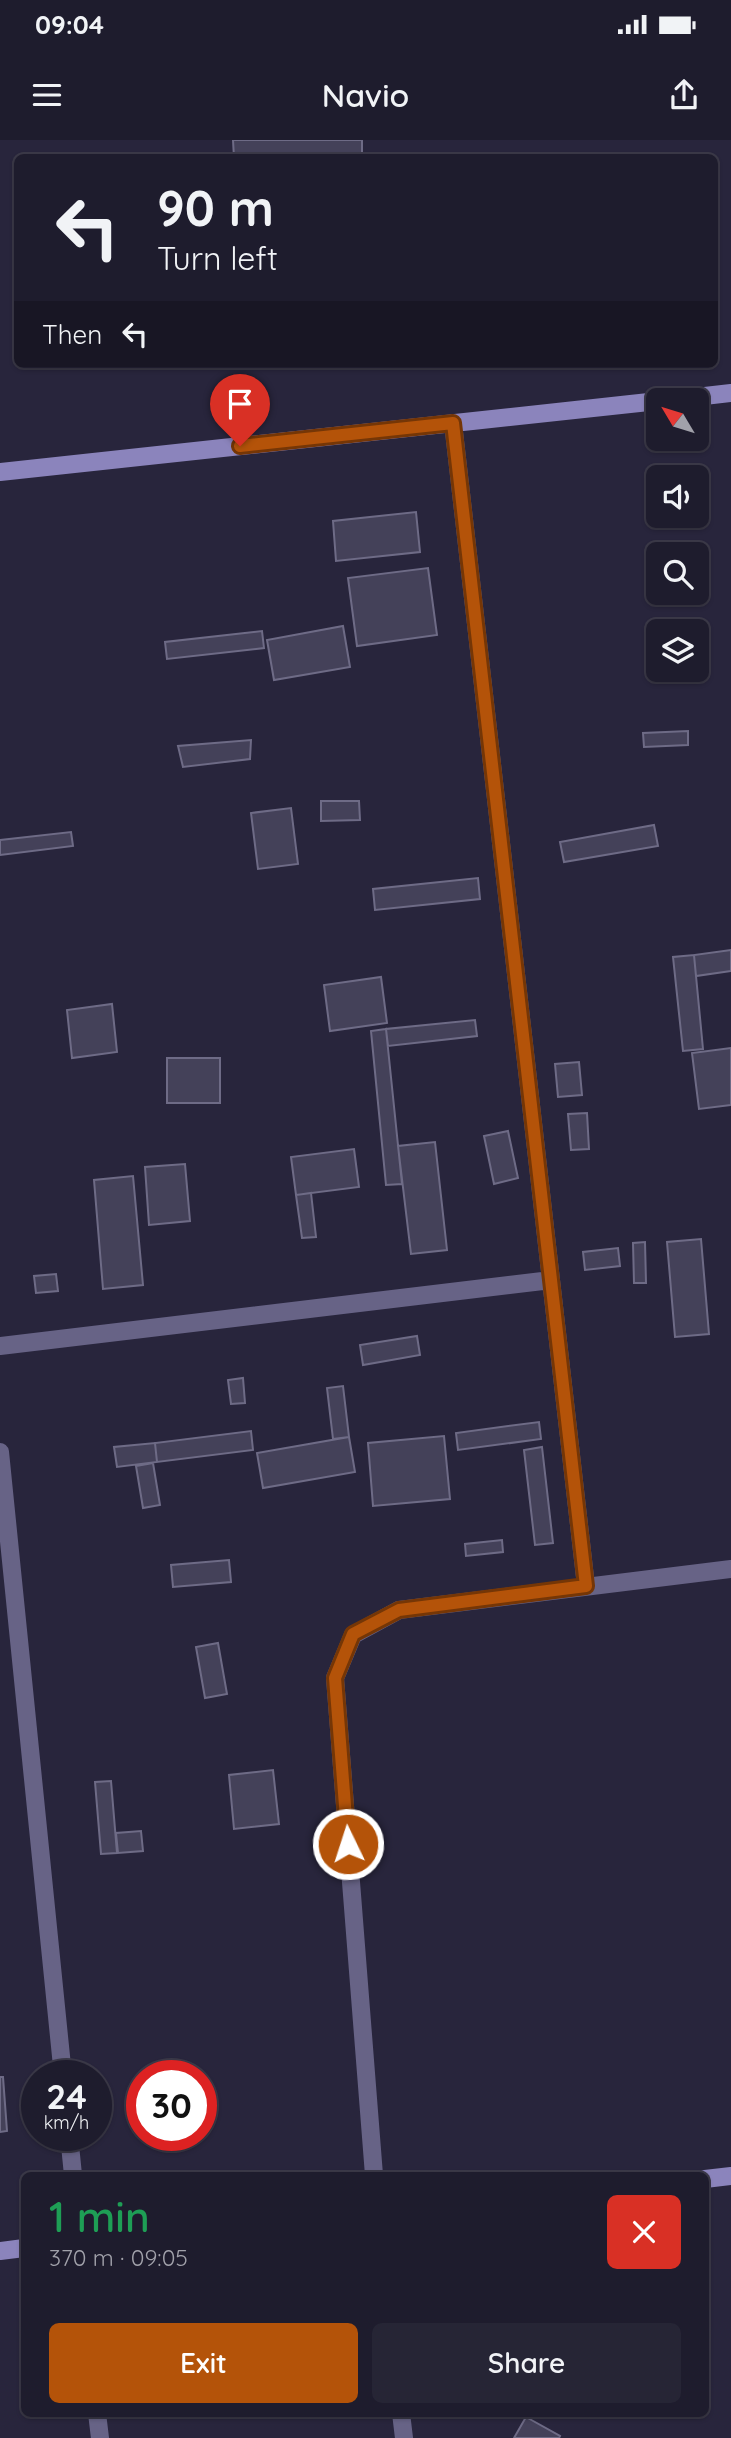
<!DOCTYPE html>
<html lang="en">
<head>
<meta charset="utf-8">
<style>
  :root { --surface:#1e1c2d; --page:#262535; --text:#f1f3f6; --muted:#a1a1aa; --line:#3c3a49; --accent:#b45309 }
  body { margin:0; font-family:Quicksand,sans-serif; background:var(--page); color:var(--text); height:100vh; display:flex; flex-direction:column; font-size:26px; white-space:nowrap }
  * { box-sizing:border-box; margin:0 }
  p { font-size:23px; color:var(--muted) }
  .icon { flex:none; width:38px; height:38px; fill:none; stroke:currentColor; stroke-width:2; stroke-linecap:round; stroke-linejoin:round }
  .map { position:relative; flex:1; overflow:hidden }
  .drawer { position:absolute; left:21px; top:2032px; width:688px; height:245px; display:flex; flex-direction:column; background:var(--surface); border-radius:10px; box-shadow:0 2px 5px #0004,0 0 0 2px var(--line) }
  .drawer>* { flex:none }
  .top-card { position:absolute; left:14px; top:14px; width:704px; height:214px; border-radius:10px; box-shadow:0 2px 5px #0004,0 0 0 2px var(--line); background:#1e1c2d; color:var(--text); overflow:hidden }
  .needle { width:46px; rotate:308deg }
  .buttons { position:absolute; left:646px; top:248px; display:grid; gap:14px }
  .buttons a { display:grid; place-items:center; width:63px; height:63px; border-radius:10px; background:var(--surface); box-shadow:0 2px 5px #0004,0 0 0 2px var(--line); font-size:35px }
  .speed { position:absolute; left:21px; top:1920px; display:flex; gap:14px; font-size:35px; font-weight:700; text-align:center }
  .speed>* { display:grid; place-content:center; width:91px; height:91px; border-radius:50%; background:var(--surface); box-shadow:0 2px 5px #0004,0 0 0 2px var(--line); line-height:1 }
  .speed small { font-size:18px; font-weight:400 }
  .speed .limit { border:10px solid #d22; background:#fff; color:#111 }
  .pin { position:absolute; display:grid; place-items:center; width:60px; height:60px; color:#fff; margin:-72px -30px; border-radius:50% 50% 50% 0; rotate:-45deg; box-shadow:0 0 7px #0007 }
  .pin .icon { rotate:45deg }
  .me { position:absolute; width:77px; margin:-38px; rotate:356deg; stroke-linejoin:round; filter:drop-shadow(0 0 5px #0008) }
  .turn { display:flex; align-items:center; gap:24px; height:147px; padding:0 28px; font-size:32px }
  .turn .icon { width:91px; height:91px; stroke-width:2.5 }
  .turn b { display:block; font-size:49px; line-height:60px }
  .then { display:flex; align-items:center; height:66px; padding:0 28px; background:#0003; gap:14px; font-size:26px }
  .round { display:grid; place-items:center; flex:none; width:74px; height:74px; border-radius:10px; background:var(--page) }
  .head { display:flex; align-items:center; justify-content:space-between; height:119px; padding:0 28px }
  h1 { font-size:42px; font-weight:600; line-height:52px; color:#1e9e55 }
  .primary-button { display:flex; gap:14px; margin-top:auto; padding:14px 28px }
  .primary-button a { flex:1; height:80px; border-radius:10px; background:var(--accent); color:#fff; font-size:28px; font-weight:600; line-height:80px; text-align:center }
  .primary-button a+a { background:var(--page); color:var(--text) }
  .status { display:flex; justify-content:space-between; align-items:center; height:49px; padding:0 35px; background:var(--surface); direction:ltr }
  .status svg { height:19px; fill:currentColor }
  header { display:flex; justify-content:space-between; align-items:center; height:91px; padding:0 28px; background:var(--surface); font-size:32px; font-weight:600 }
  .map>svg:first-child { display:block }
</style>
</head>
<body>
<div class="status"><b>09:04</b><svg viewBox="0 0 49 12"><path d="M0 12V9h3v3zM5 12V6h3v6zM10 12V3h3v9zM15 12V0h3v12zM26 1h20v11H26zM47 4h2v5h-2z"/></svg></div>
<header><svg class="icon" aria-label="menu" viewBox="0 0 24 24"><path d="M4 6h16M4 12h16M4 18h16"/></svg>Navio<svg class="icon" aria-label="share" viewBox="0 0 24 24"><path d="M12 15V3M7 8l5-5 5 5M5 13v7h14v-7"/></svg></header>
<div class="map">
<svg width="731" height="2298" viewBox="0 0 731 2298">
  <rect width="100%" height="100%" fill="#28253c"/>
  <!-- building -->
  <path fill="#444159" stroke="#6e6b86" stroke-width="2" d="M233 0H362V18H234Z
    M416 372 420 412 336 421 333 381Z
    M428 428 437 495 357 506 348 438Z
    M343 486 350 527 274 540 267 500Z
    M262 491 264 508 167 519 165 502Z
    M688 591V605L644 607 643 593Z
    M251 600 250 619 183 627 178 606Z
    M321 661H359L360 680 321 681Z
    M291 668 298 724 258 729 251 673Z
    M654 685 658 706 564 722 560 702Z
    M71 692 73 706 0 715V700Z
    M478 738 480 759 375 770 373 749Z
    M731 810V831L696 836 694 815Z
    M694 815 703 909 683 911 673 817Z
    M381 837 387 883 330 891 324 845Z
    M112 864 117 912 72 918 67 870Z
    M475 880 477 896 388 906 386 889Z
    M386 889 402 1044 386 1045 371 891Z
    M731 908V965L699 969 692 913Z
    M167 918H220V963H167Z
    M579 922 582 955 558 957 555 924Z
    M587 973 589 1009 571 1010 568 974Z
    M508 991 518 1038 494 1044 484 996Z
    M435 1002 447 1110 411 1114 398 1006Z
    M354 1009 359 1047 296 1055 291 1017Z
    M185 1024 190 1081 149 1085 145 1027Z
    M133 1036 143 1145 103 1149 94 1040Z
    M311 1053 316 1097 302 1098 296 1055Z
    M701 1099 709 1194 675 1197 667 1102Z
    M645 1102 646 1143H634L633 1103Z
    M618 1108 620 1126 585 1130 583 1112Z
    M56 1134 58 1151 36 1153 34 1136Z
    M417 1196 420 1215 363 1225 360 1205Z
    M243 1238 245 1263 231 1264 228 1240Z
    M343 1246 349 1297 333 1299 327 1248Z
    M539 1282 541 1299 458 1310 456 1293Z
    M251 1291 253 1310 157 1322 155 1303Z
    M444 1296 450 1359 373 1366 368 1303Z
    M349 1297 355 1332 263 1348 257 1313Z
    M155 1303 157 1322 117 1327 114 1307Z
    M542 1307 553 1403 535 1405 524 1310Z
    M153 1323 160 1365 143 1368 136 1326Z
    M502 1400 503 1412 466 1416 465 1404Z
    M229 1420 231 1442 173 1447 171 1425Z
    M218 1503 227 1554 205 1558 196 1507Z
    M273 1630 279 1684 234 1689 229 1635Z
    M111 1641 117 1713 101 1714 95 1642Z
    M141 1691 143 1711 118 1713 116 1693Z
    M0 1937H3L7 1991 0 1992Z
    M526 2277 560 2296 559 2298H514Z"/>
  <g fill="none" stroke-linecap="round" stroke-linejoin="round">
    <!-- street -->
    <path stroke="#676386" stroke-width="18" d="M453 283 586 1446
      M0 1206 551 1140
      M0 1312 63 1936
      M69 1995 73 2035
      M374 2035 335 1538 353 1495 399 1470 731 1429
      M97 2273 100 2298
      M401 2273 404 2298"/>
    <!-- secondary -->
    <path stroke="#8b84bc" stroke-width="18" d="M661 261 731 253
      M0 332 658 261
      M705 2039 731 2036
      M0 2111 24 2108"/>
  </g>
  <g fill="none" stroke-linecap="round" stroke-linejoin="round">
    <!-- route casing -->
    <g stroke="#753606" stroke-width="18">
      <path id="route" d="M240 306 453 283 586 1446 399 1470 353 1494 335 1538 348 1704"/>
    </g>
    <!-- route -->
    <use href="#route" stroke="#b45309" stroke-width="12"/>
  </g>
</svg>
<div class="buttons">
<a><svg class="needle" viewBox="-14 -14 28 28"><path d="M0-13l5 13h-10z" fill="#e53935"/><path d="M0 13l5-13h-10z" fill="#a1a1aa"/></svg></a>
<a><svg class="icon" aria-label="sound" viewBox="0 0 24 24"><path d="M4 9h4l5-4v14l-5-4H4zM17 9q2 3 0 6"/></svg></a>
<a><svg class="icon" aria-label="search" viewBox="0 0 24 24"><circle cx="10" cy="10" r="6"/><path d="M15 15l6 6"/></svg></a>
<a><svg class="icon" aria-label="layers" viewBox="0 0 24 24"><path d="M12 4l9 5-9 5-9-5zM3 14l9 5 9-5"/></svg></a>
</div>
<div class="speed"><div>24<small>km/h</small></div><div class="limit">30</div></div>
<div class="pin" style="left:240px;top:306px;background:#d93025"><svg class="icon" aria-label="arrive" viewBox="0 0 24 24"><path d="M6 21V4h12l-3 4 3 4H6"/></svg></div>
<svg class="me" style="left:348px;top:1704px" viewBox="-20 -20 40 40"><circle r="17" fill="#b45309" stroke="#fff" stroke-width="3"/><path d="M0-11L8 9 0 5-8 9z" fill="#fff"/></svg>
<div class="top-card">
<div class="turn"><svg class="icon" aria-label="left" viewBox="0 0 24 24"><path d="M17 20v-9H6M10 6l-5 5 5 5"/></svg><div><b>90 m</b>Turn left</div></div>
<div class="then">Then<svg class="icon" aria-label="left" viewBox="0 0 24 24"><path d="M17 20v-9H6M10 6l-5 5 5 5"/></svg></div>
</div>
<section class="drawer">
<div class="head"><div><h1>1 min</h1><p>370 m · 09:05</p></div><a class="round" style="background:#d93025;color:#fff"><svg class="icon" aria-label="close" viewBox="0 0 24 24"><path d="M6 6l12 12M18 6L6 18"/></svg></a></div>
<div class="primary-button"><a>Exit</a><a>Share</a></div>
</section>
</div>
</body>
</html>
